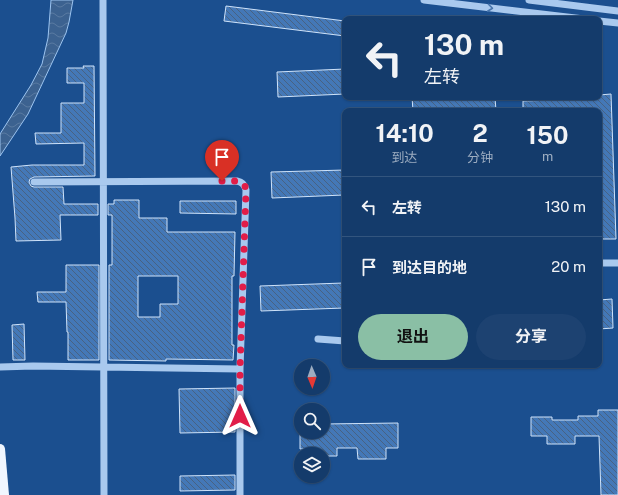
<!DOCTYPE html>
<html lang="zh">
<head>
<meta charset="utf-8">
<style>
  :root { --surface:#143b6b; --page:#1d4271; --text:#f1f3f6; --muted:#9dadc1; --line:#33557e; --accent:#8abfa5 }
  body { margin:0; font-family:"Public Sans","Noto Sans SC",sans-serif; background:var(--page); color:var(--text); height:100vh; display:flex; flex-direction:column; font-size:15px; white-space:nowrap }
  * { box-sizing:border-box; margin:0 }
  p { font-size:13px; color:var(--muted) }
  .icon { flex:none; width:22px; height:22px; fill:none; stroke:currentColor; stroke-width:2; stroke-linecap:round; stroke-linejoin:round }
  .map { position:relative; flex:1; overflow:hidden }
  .drawer { position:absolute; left:342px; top:108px; width:260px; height:260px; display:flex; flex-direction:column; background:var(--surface); border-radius:8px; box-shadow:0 1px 3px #0004,0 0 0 1px var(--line) }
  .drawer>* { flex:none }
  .top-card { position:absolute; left:342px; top:16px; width:260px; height:84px; border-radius:8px; box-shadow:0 1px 3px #0004,0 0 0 1px var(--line); background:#143b6b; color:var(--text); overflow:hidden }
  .needle { width:26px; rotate:178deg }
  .tools { position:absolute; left:294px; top:359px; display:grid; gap:8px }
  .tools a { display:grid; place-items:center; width:36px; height:36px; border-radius:50%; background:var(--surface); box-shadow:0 1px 3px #0004,0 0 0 1px var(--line); font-size:20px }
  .pin { position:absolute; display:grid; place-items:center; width:34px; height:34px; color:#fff; margin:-41px -17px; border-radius:50% 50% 50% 0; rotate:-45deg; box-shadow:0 0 4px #0007 }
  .pin .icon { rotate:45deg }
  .me { position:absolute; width:44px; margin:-22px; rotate:0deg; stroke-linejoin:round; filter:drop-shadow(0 0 3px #0008) }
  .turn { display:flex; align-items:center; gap:14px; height:84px; padding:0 16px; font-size:18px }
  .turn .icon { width:52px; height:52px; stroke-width:2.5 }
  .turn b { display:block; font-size:28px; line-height:34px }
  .eta { display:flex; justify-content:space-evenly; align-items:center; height:68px; text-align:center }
  .eta b { font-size:24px; font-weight:700; line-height:28px }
  .action { display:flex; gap:8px; margin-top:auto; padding:8px 16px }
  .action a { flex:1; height:46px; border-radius:24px; background:var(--accent); color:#111; font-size:16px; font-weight:700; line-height:46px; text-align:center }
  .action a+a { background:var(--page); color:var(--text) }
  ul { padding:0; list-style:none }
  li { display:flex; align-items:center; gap:12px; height:60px; padding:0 16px; border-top:1px solid var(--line) }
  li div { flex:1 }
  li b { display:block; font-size:15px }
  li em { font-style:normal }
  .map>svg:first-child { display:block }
</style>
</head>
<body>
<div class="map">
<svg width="618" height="495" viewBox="0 0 618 495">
  <defs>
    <pattern id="water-waves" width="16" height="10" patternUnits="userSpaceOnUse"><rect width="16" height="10" fill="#3c6290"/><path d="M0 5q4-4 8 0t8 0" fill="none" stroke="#597aa1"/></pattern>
    <pattern id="building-back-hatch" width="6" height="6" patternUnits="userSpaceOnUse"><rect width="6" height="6" fill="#4478b7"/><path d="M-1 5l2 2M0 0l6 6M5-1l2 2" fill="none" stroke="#486282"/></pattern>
  </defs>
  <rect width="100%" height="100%" fill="#1b4f8f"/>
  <!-- water -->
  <path fill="url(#water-waves)" stroke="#9cc4f0" d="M51 0H73L69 22 66 33 28 114 0 156V134L31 85 42 64 48 38Z"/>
  <!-- building -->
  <path fill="url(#building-back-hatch)" stroke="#cfe3fa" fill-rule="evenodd" d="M226 6 345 21V36L224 21Z
    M83 66H94L95 176 34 177 30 179 29 182 31 186 34 187H63L64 204H98V215H60L61 240 16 241 15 218 11 167 32 165H84V143L36 144 35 133H61V103H84V83H67V68H84Z
    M345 69V94L278 97 277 72Z
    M611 94 616 239H599V111H523V101L589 99V97H599V95Z
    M412 97H495L496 111H413Z
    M345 170V194L344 195 272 198 271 172Z
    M114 200H139V218H167V232H235L234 276H232V345H234L233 360 166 359V361L109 360V265H112V215H108V204H114ZM138 276H178V304H160V317H138Z
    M180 201H236V214L180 213Z
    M66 265H99V360H68V332H67L66 302H38L37 292H66Z
    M343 283 344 308 261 311 260 286Z
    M612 299 613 328 599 329V300Z
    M24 324 25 360H13L12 325Z
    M235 388V432L180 433 179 389Z
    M598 410H618V495H601L599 436H575V444H547V436H531V417H552V420H578V416H598Z
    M398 423V448H386V459H358L357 448H337V456H327V454H309V449H300V432H323V424Z
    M235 475V490L180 491V476Z"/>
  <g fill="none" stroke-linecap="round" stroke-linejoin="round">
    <!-- minor -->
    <path stroke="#a9c9ee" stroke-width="7" d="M103 0 104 495
      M424 0 584 19
      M529 0 618 11
      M599 21 618 23
      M34 182 237 181C242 182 245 185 246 190L240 369V495
      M599 263H618
      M318 339 345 341
      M0 367 33 366 240 369"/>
    <!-- major -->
    <path stroke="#f0f6ff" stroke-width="10" d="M0 449 4 495"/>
  </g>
  <!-- one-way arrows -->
  <defs><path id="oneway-chevron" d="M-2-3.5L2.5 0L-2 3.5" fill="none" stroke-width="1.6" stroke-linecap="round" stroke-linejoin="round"/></defs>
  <use stroke="#4674ac" href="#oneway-chevron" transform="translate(490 8) rotate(7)"/>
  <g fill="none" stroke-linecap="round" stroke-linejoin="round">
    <!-- route -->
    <path stroke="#e11d48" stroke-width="7" stroke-dasharray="0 12.6" d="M222 181H237L241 182 245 186 246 190 240 369V416"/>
  </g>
</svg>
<div class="tools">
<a><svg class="needle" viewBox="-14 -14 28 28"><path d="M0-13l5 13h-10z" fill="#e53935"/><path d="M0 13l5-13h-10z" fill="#9dadc1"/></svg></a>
<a><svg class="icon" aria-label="search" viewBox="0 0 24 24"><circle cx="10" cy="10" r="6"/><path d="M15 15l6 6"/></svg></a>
<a><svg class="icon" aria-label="layers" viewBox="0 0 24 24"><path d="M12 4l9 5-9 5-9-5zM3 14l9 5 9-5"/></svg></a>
</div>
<div class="pin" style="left:222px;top:181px;background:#d93025"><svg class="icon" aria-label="arrive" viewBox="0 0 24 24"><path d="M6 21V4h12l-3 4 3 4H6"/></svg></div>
<svg class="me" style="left:240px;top:416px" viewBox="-20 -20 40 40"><path d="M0-17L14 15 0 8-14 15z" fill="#e11d48" stroke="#fff" stroke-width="4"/></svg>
<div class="top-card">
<div class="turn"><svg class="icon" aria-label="left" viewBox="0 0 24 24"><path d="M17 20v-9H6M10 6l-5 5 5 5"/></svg><div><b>130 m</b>左转</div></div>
</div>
<section class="drawer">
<div class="eta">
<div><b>14:10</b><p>到达</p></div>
<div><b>2</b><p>分钟</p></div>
<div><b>150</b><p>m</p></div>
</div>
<ul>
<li><svg class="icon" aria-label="left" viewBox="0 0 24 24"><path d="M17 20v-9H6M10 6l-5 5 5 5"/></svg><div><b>左转</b></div><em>130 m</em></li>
<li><svg class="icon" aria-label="arrive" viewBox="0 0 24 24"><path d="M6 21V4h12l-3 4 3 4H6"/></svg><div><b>到达目的地</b></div><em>20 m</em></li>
</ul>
<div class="action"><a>退出</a><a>分享</a></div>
</section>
</div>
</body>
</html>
